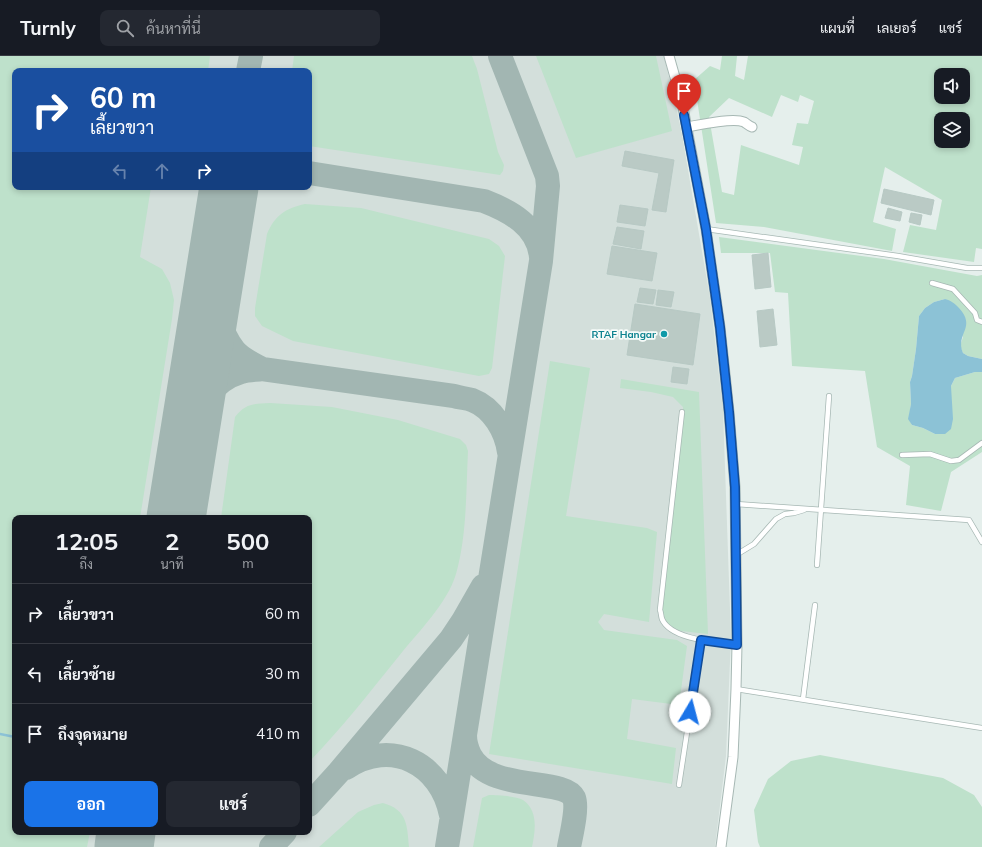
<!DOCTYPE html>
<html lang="th">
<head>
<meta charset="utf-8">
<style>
  :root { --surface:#171b24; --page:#242831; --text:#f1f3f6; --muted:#9ea1a6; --line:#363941; --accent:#1a73e8 }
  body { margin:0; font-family:Mulish,Sarabun,sans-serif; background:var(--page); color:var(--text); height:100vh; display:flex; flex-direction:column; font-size:15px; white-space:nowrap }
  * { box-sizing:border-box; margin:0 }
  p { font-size:13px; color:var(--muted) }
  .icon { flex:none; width:22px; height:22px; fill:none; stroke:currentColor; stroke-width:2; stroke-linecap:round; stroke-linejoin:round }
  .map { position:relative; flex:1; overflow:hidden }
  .panel { position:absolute; left:12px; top:459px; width:300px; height:320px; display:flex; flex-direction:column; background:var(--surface); border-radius:8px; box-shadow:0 2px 6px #0003 }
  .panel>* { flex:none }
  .hud { position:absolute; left:12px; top:12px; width:300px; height:122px; border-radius:8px; box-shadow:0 2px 6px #0003; background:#1a4fa0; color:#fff; overflow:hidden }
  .fabs { position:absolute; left:934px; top:12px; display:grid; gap:8px }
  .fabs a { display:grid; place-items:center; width:36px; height:36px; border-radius:8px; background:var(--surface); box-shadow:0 2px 6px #0003; font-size:20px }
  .pin { position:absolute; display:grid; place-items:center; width:34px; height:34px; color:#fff; margin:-41px -17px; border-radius:50% 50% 50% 0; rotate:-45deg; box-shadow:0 0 4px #0007 }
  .pin .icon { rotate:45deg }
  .me { position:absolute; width:44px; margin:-22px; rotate:8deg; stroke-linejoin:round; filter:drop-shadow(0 0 3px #0008) }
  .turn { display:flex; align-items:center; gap:14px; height:84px; padding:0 12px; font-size:18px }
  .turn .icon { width:52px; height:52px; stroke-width:2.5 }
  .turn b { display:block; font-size:28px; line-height:34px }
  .lanes { display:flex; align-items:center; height:38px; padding:0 12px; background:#0003; justify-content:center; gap:20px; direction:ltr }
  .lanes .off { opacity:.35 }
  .eta { display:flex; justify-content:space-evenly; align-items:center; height:68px; text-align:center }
  .eta b { font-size:24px; font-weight:700; line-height:28px }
  .button { display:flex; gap:8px; margin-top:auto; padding:8px 12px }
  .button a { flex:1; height:46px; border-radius:8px; background:var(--accent); color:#fff; font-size:16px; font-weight:700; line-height:46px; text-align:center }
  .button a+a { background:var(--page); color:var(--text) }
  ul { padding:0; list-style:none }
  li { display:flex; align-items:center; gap:12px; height:60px; padding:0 12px; border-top:1px solid var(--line) }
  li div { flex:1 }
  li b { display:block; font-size:15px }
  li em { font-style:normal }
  header { display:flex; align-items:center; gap:24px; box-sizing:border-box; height:56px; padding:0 20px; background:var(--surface); border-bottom:1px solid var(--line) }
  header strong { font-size:19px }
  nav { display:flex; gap:22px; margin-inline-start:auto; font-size:14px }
  .search { width:280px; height:36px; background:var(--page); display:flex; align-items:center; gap:10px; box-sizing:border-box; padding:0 14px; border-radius:8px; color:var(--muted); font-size:15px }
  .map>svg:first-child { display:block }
</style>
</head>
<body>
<header>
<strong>Turnly</strong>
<div class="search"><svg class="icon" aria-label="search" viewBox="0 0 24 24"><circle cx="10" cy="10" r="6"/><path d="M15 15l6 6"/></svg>ค้นหาที่นี่</div>
<nav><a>แผนที่</a><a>เลเยอร์</a><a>แชร์</a></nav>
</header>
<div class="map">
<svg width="982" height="791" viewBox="0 0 982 791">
  <rect width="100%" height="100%" fill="#e5efec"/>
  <!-- built -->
  <path fill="#d3dfdb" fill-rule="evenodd" d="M0 0H664L681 73 710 242 723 354 731 582 726 700 715 791H0ZM15 15H309V131H15ZM15 462H309V776H15Z"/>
  <!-- green -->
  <path fill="#bee1cb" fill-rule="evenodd" d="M0 0H210L208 15H15V131H151L140 201 162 213 170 227 174 244 172 263 140 462H15V776H90L87 791H0Z
    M294 0H472L477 13 498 96 504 109 503 115 500 119 309 90V15H292Z
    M536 0H656L672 75 576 102Z
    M722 0H737L735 20 744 24 748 0H982V193L976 192 974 206 903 196 910 169 936 174 942 144 885 111 873 166 896 173 892 195 764 171 716 167 694 24 710 10 720 14ZM941 19H963V41H941ZM781 39 798 46 800 39 814 45 808 68 797 67 792 89 803 91 799 109 741 89 734 139 722 136 709 61 729 42 772 61ZM941 63H963V85H941Z
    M305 148 361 152 489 183 499 190 505 200 492 312 489 318 479 320 293 285 262 270 255 260V252L267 178C275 159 286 152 305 148Z
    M719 181 884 203 977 220 982 219V303L968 300 963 297 960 290 963 281 945 243 934 246 925 252 919 260 916 293 912 320 910 326 911 348 909 363 912 369 923 372 935 378 951 344V330L955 322 975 316H982V396L951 416 941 455 906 449 910 410 877 391 865 315 792 310 788 237 775 236 770 197H721Z
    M550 305 590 312 566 460 647 472 657 476 649 566 604 558 598 566 604 574 677 584 687 590 679 649 632 643 627 683 676 692 672 728 489 698Z
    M621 323 699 336 708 578 681 575 667 571 663 559 661 544 683 364V351L673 341 651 336 620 332Z
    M270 347 332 351 398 364 460 383 466 389 468 395C466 436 467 479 456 518 447 548 418 576 399 600 370 636 341 673 309 706V462H221L235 361C246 347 253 348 270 347Z
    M820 699 943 722 974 739 982 751V791H760L758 786 754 754 768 723 791 705Z
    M489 739C497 739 516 740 523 744 539 755 535 776 532 791H473L482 742Z
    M383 747C408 754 407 770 409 791H319L358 756 374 749Z"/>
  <!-- water -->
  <path fill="#8cc2d6" d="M945 243C952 245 954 247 959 252 977 272 955 277 963 297L968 300 982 303V316H975L955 322 951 330 953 363 951 373 945 378H935L923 372 912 369 908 363 911 348 910 326 912 320 916 293 919 260 925 252 934 246Z"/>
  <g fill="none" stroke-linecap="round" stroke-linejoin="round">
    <!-- stream -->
    <path stroke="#8cc2d6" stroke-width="2.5" d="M0 678 15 681"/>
    <!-- taxiway -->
    <path stroke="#a2b6b2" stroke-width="24" d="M248 15 251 0
      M309 117 484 145C510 155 538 170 541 201
      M214 226C215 250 219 275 234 294 240 302 253 308 262 313
      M189 381C200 353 208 326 241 316 247 314 255 314 262 313L454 340C460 342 466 342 472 344 493 352 506 375 509 396
      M465 679C465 686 467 693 470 699 490 737 564 721 574 742 578 752 571 780 569 791
      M346 712C391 682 441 707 451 759
      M309 749 339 716 451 583 463 565 483 530
      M126 778 131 791
      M271 791 285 776
      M447 791 541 205 548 130 547 120 500 0"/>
    <!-- runway -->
    <path stroke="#a2b6b2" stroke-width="59" d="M176 462 229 131
      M124 791 126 776"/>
  </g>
  <!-- building -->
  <path fill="#bacac5" stroke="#b7c9c4" d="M625 95 674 104 666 156 652 154 659 117 622 110Z
    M884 133 934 144 931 159 881 147Z
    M620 149 648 153 645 170 617 166Z
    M888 152 902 156 900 165 885 162Z
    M911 157 922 159 920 169 909 166Z
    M617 171 644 175 641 193 613 188Z
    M612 190 657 197 652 225 607 218Z
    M768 197 771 231 755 233 752 199Z
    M640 232 656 234 653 248 637 246Z
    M658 234 674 236 671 251 656 249Z
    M635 248 700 258 693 309 627 299Z
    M773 253 777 289 760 291 757 255Z
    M673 311 689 313 687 328 671 326Z"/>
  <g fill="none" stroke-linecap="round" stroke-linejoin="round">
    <!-- lane casing -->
    <g stroke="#a7b8b4" stroke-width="6">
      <path id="lane" d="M706 173 898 200 967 212H982
        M932 227 953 233 975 257 977 264 982 266
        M682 356 660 554C661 556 661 560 662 563 671 584 717 586 737 589
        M902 399 930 398 951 405 959 404 982 387
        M736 448 969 464 982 486
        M736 499 754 488 776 463 785 458 794 457 804 454
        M817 509 829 340
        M736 633 982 672
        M803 643 815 549
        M679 729 701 584"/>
    </g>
    <!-- street casing -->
    <g stroke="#a7b8b4" stroke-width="11">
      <path id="street" d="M669 0 682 46 706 173 720 271 729 356 735 431 737 589 736 633 733 701 721 791
        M687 71C699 69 733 61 744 66 746 67 749 70 752 71"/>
    </g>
    <!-- lane -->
    <use href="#lane" stroke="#fff" stroke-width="4.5"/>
    <!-- street -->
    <use href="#street" stroke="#fff" stroke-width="9"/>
  </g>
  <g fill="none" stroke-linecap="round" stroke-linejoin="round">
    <!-- route casing -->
    <g stroke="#114b97" stroke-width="10">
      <path id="route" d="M684 59 706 173 720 271 729 356 735 431 737 589 701 584 690 656"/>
    </g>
    <!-- route -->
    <use href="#route" stroke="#1a73e8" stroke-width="7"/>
  </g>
  <!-- markers -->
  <circle fill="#0f9aa8" stroke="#f6fbf9" stroke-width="1.5" cx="664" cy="278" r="4"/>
  <g text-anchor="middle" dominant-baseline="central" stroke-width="3.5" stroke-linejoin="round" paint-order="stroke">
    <!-- culture labels -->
    <g font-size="10" font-weight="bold" fill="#0d838f" stroke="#f6fbf9" text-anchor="end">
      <text x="656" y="278">RTAF Hangar</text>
    </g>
  </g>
</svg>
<div class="fabs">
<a><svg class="icon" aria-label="sound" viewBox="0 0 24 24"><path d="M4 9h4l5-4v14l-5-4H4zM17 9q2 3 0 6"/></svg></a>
<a><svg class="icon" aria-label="layers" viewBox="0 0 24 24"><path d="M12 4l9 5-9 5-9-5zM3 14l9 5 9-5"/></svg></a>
</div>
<div class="pin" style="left:684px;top:59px;background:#d93025"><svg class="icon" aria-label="arrive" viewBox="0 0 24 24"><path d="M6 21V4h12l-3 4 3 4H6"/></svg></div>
<svg class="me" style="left:690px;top:656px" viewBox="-20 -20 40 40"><circle r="19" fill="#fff"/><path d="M0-13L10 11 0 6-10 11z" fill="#1a73e8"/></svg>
<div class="hud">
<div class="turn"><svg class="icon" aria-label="right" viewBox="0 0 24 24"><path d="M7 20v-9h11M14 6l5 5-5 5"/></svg><div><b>60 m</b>เลี้ยวขวา</div></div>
<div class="lanes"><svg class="icon off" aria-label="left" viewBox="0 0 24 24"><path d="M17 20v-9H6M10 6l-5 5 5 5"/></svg><svg class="icon off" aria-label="ahead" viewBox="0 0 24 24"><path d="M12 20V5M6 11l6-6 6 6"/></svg><svg class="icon" aria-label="right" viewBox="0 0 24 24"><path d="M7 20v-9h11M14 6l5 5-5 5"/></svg></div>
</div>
<section class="panel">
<div class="eta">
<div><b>12:05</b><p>ถึง</p></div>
<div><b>2</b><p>นาที</p></div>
<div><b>500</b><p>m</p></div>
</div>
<ul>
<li><svg class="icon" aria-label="right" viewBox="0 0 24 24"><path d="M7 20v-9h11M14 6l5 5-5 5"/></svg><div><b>เลี้ยวขวา</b></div><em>60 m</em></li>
<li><svg class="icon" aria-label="left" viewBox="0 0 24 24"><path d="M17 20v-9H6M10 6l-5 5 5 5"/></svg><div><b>เลี้ยวซ้าย</b></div><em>30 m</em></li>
<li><svg class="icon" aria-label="arrive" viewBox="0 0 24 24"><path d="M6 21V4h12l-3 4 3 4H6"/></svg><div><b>ถึงจุดหมาย</b></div><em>410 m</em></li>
</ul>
<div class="button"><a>ออก</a><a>แชร์</a></div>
</section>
</div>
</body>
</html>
